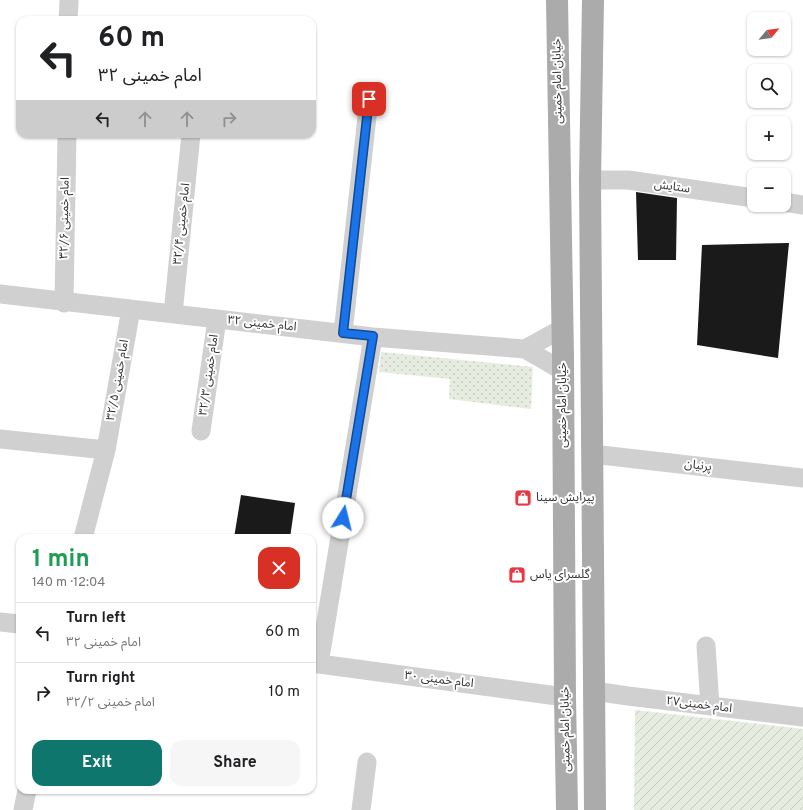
<!DOCTYPE html>
<html lang="en">
<head>
<meta charset="utf-8">
<style>
  :root { --surface:#fff; --page:#f6f6f6; --text:#202124; --muted:#757577; --line:#e0e0e0; --accent:#0f766e }
  body { margin:0; font-family:Overpass,"Noto Sans Arabic",sans-serif; background:var(--page); color:var(--text); height:100vh; display:flex; flex-direction:column; font-size:15px; white-space:nowrap }
  * { box-sizing:border-box; margin:0 }
  p { font-size:13px; color:var(--muted) }
  .icon { flex:none; width:22px; height:22px; fill:none; stroke:currentColor; stroke-width:2; stroke-linecap:round; stroke-linejoin:round }
  .map { position:relative; flex:1; overflow:hidden }
  .drawer { position:absolute; left:16px; top:534px; width:300px; height:260px; display:flex; flex-direction:column; background:var(--surface); border-radius:12px; box-shadow:0 1px 3px #0004 }
  .drawer>* { flex:none }
  .hud { position:absolute; left:16px; top:16px; width:300px; height:122px; border-radius:12px; box-shadow:0 1px 3px #0004; background:#fff; color:var(--text); overflow:hidden }
  .needle { width:26px; rotate:61deg }
  .buttons { position:absolute; left:747px; top:12px; display:grid; gap:8px }
  .buttons a { display:grid; place-items:center; width:44px; height:44px; border-radius:8px; background:var(--surface); box-shadow:0 1px 3px #0004; font-size:20px }
  .pin { position:absolute; display:grid; place-items:center; width:34px; height:34px; color:#fff; margin:-17px; border-radius:8px; box-shadow:0 2px 6px #0006 }
  .me { position:absolute; width:44px; margin:-22px; rotate:9deg; stroke-linejoin:round; filter:drop-shadow(0 0 3px #0008) }
  .turn { display:flex; align-items:center; gap:14px; height:84px; padding:0 16px; font-size:18px }
  .turn .icon { width:52px; height:52px; stroke-width:2.5 }
  .turn b { display:block; font-size:28px; line-height:34px }
  .lanes { display:flex; align-items:center; height:38px; padding:0 16px; background:#0003; justify-content:center; gap:20px; direction:ltr }
  .lanes .off { opacity:.35 }
  .round { display:grid; place-items:center; flex:none; width:42px; height:42px; border-radius:12px; background:var(--page) }
  .overview { display:flex; align-items:center; justify-content:space-between; height:68px; padding:0 16px }
  h1 { font-size:24px; font-weight:700; line-height:30px; color:#1e9e55 }
  .button { display:flex; gap:8px; margin-top:auto; padding:8px 16px }
  .button a { flex:1; height:46px; border-radius:12px; background:var(--accent); color:#fff; font-size:16px; font-weight:700; line-height:46px; text-align:center }
  .button a+a { background:var(--page); color:var(--text) }
  ul { padding:0; list-style:none }
  li { display:flex; align-items:center; gap:12px; height:60px; padding:0 16px; border-top:1px solid var(--line) }
  li div { flex:1 }
  li b { display:block; font-size:15px }
  li em { font-style:normal }
  .map>svg:first-child { display:block }
</style>
</head>
<body>
<div class="map">
<svg width="803" height="810" viewBox="0 0 803 810">
  <defs>
    <pattern id="grass-dots" width="8" height="8" patternUnits="userSpaceOnUse"><rect width="8" height="8" fill="#e6ecdf"/><path d="M2 2h.1M6 6h.1" fill="none" stroke="#c6cbc0" stroke-width="1.8" stroke-linecap="round"/></pattern>
    <pattern id="garden-furrows" width="10" height="10" patternUnits="userSpaceOnUse"><rect width="10" height="10" fill="#e6ecdf"/><path d="M-1 1l2-2M0 10L10 0M9 11l2-2" fill="none" stroke="#c6cbc0"/></pattern>
  </defs>
  <rect width="100%" height="100%" fill="#fff"/>
  <!-- grass -->
  <path fill="url(#grass-dots)" d="M381 352 533 367 531 409 449 399 450 379 379 372Z"/>
  <!-- garden -->
  <path fill="url(#garden-furrows)" d="M635 710 803 729V810H634Z"/>
  <!-- building -->
  <path fill="#1a1a1a" d="M636 192 677 198 676 260H638Z
    M789 243 778 358 697 345 702 245Z
    M241 495 295 503 290 538H234Z"/>
  <g fill="none" stroke-linecap="round" stroke-linejoin="round">
    <!-- street -->
    <path stroke="#d0d0d0" stroke-width="19" d="M68 20 69 2
      M590 180H628L754 198
      M784 202 803 205
      M0 294 373 337 525 349 563 371
      M64 303 67 134
      M173 314 191 134
      M343 333 369 99
      M525 349 563 328
      M201 431 217 319
      M0 439 106 450
      M592 454 803 478
      M83 538 106 450 131 309
      M0 622 20 624
      M706 646 710 706
      M312 663 565 697
      M319 664 373 337
      M594 691 628 696 803 717
      M23 810 27 790
      M361 810 367 762"/>
    <!-- primary -->
    <path stroke="#ababab" stroke-width="22" d="M557 0 563 357 565 697 567 810
      M593 0 590 180 595 810"/>
  </g>
  <g fill="none" stroke-linecap="round" stroke-linejoin="round">
    <!-- route casing -->
    <g stroke="#114b97" stroke-width="10">
      <path id="route" d="M343 518 373 336 343 333 369 99"/>
    </g>
    <!-- route -->
    <use href="#route" stroke="#1a73e8" stroke-width="7"/>
  </g>
  <!-- icons -->
  <defs>
    <g id="shop-square" transform="scale(0.9)"><rect x="-9" y="-9" width="18" height="18" rx="4" fill="#e63946" stroke="#fff"/><path d="M-5-2.5h2.3a2.7 3.5 0 0 1 5.4 0H5L5.5 6h-11ZM-1.5-2.5h3a1.5 2.3 0 0 0-3 0Z" fill="#fff"/></g>
  </defs>
  <g fill-rule="evenodd">
    <use href="#shop-square" x="523" y="498"/>
    <use href="#shop-square" x="517" y="575"/>
  </g>
  <g text-anchor="middle" dominant-baseline="central" stroke-width="4" stroke-linejoin="round" paint-order="stroke">
    <!-- street labels -->
    <g font-size="12" fill="#333" stroke="#fff">
      <text transform="translate(558 81) rotate(-91)">خیابان امام خمینی</text>
      <text transform="translate(672 187) rotate(8)">ستایش</text>
      <text transform="translate(65 218) rotate(-89)">امام خمینی ۳۲/۶</text>
      <text transform="translate(182 224) rotate(-84)">امام خمینی ۳۲/۴</text>
      <text transform="translate(262 324) rotate(6)">امام خمینی ۳۲</text>
      <text transform="translate(209 375) rotate(-82)">امام خمینی ۳۲/۳</text>
      <text transform="translate(118 380) rotate(-80)">امام خمینی ۳۲/۵</text>
      <text transform="translate(563 405) rotate(-90)">خیابان امام خمینی</text>
      <text transform="translate(698 466) rotate(7)">پرنیان</text>
      <text transform="translate(439 680) rotate(7)">امام خمینی ۳۰</text>
      <text transform="translate(699 705) rotate(7)">امام خمینی۲۷</text>
      <text transform="translate(566 729) rotate(-91)">خیابان امام خمینی</text>
    </g>
    <!-- poi labels -->
    <g font-size="12" fill="#333" stroke="#fff" text-anchor="start">
      <text x="536" y="498">پیرایش سینا</text>
      <text x="530" y="575">گلسرای یاس</text>
    </g>
  </g>
</svg>
<div class="buttons">
<a><svg class="needle" viewBox="-14 -14 28 28"><path d="M0-13l5 13h-10z" fill="#e53935"/><path d="M0 13l5-13h-10z" fill="#757577"/></svg></a>
<a><svg class="icon" aria-label="search" viewBox="0 0 24 24"><circle cx="10" cy="10" r="6"/><path d="M15 15l6 6"/></svg></a>
<a>+</a>
<a>−</a>
</div>
<div class="pin" style="left:369px;top:99px;background:#d93025"><svg class="icon" aria-label="arrive" viewBox="0 0 24 24"><path d="M6 21V4h12l-3 4 3 4H6"/></svg></div>
<svg class="me" style="left:343px;top:518px" viewBox="-20 -20 40 40"><circle r="19" fill="#fff"/><path d="M0-13L10 11 0 6-10 11z" fill="#1a73e8"/></svg>
<div class="hud">
<div class="turn"><svg class="icon" aria-label="left" viewBox="0 0 24 24"><path d="M17 20v-9H6M10 6l-5 5 5 5"/></svg><div><b>60 m</b>امام خمینی ۳۲</div></div>
<div class="lanes"><svg class="icon" aria-label="left" viewBox="0 0 24 24"><path d="M17 20v-9H6M10 6l-5 5 5 5"/></svg><svg class="icon off" aria-label="ahead" viewBox="0 0 24 24"><path d="M12 20V5M6 11l6-6 6 6"/></svg><svg class="icon off" aria-label="ahead" viewBox="0 0 24 24"><path d="M12 20V5M6 11l6-6 6 6"/></svg><svg class="icon off" aria-label="right" viewBox="0 0 24 24"><path d="M7 20v-9h11M14 6l5 5-5 5"/></svg></div>
</div>
<section class="drawer">
<div class="overview"><div><h1>1 min</h1><p>140 m · 12:04</p></div><a class="round" style="background:#d93025;color:#fff"><svg class="icon" aria-label="close" viewBox="0 0 24 24"><path d="M6 6l12 12M18 6L6 18"/></svg></a></div>
<ul>
<li><svg class="icon" aria-label="left" viewBox="0 0 24 24"><path d="M17 20v-9H6M10 6l-5 5 5 5"/></svg><div><b>Turn left</b><p>امام خمینی ۳۲</p></div><em>60 m</em></li>
<li><svg class="icon" aria-label="right" viewBox="0 0 24 24"><path d="M7 20v-9h11M14 6l5 5-5 5"/></svg><div><b>Turn right</b><p>امام خمینی ۳۲/۲</p></div><em>10 m</em></li>
</ul>
<div class="button"><a>Exit</a><a>Share</a></div>
</section>
</div>
</body>
</html>
